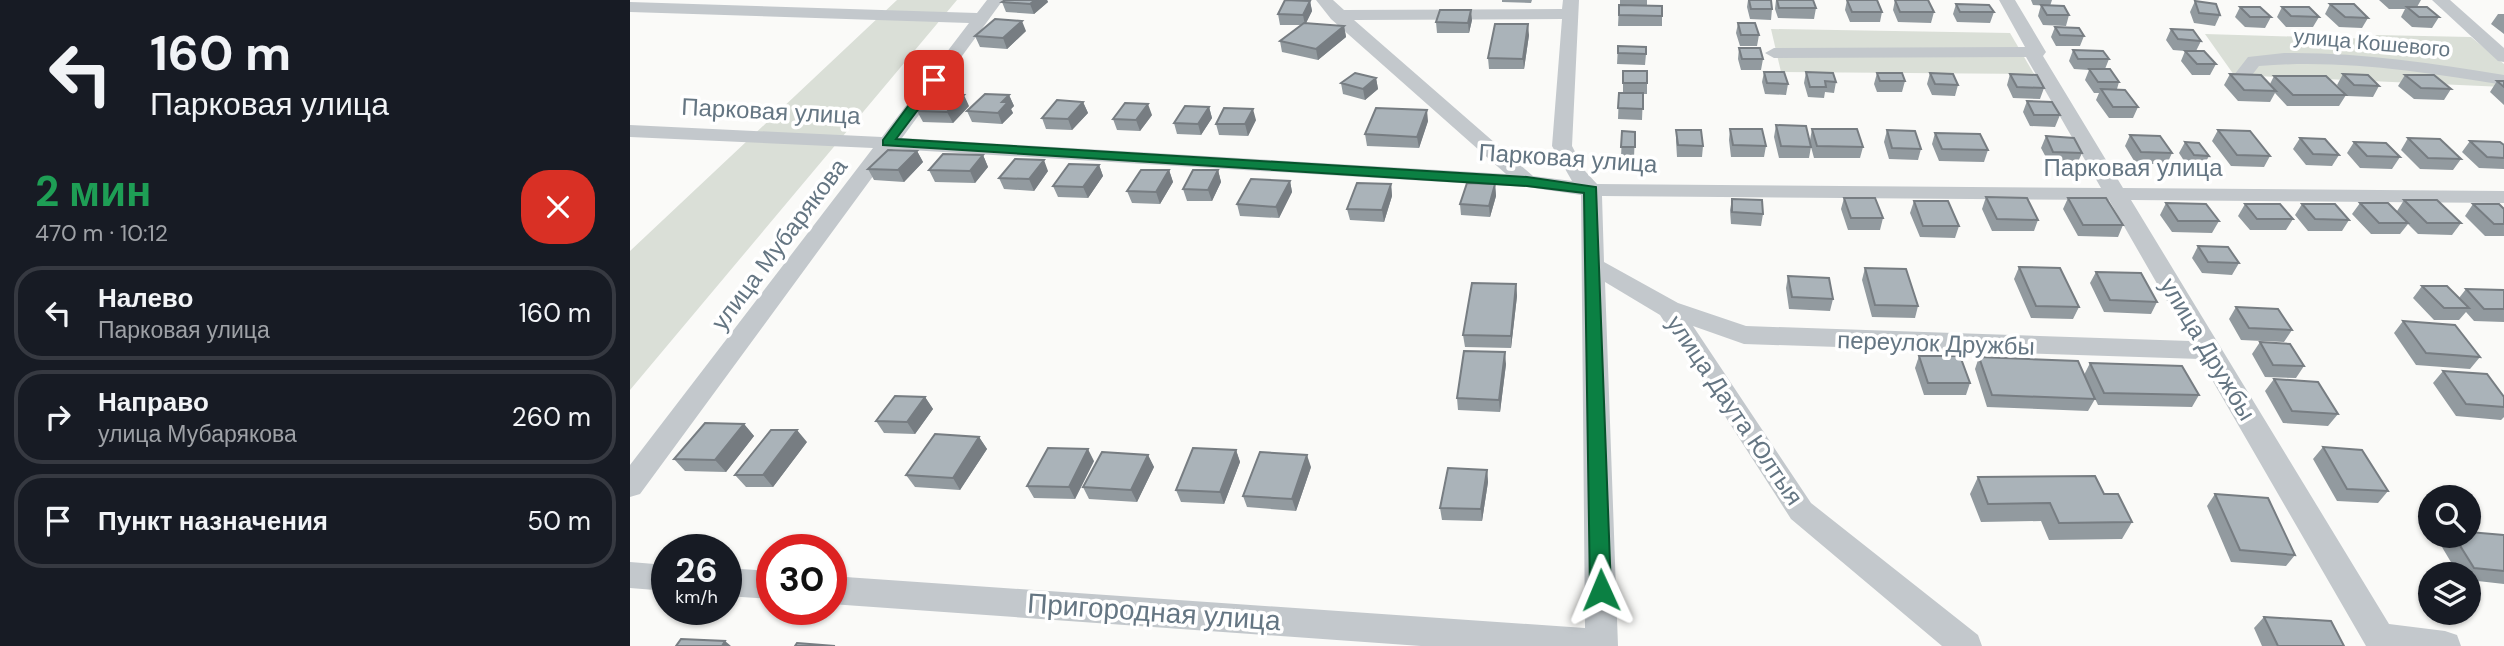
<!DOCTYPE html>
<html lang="ru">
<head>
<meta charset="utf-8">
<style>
  :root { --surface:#171b24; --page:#242831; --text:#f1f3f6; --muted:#9ea1a6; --line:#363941 }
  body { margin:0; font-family:"DM Sans",sans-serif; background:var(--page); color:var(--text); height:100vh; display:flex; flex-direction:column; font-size:26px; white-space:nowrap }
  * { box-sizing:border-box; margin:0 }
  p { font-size:23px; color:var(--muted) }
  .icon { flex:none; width:38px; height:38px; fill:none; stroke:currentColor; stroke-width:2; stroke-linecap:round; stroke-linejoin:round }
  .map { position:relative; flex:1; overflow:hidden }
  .drawer { display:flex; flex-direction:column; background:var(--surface); width:630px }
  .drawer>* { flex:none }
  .hud { background:#171b24; color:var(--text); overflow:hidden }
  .tools { position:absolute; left:1788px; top:485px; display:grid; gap:14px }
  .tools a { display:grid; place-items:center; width:63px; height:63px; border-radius:50%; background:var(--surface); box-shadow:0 2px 5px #0004; font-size:35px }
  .speed { position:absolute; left:21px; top:534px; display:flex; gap:14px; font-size:35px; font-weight:700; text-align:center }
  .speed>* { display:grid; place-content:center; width:91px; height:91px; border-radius:50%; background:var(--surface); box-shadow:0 2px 5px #0004; line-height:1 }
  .speed small { font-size:18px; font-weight:400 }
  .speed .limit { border:10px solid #d22; background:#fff; color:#111 }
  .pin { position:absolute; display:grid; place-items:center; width:60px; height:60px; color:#fff; margin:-30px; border-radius:14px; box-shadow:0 4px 10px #0006 }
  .me { position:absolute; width:77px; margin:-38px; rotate:359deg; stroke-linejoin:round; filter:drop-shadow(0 0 5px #0008) }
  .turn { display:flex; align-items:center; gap:24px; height:147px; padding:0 35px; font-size:32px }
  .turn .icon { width:91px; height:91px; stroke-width:2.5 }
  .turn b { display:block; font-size:49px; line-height:60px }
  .round { display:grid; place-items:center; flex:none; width:74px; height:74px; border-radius:28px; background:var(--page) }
  .headline { display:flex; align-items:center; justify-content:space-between; height:119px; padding:0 35px }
  h1 { font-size:42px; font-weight:700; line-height:52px; color:#1e9e55 }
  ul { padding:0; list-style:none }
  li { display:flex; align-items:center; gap:21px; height:94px; margin:0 14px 10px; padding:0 21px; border:4px solid var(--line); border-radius:28px }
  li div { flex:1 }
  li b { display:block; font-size:26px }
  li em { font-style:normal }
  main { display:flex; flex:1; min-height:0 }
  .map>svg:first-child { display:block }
</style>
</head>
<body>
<main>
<section class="drawer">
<div class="hud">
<div class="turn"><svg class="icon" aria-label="left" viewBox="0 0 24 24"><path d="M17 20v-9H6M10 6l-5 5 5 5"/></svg><div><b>160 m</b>Парковая улица</div></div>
</div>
<div class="headline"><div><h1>2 мин</h1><p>470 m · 10:12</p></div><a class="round" style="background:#d93025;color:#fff"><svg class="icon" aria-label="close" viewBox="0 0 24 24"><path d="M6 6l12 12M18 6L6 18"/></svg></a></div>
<ul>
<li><svg class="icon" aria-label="left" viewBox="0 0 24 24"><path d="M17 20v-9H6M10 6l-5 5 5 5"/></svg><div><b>Налево</b><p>Парковая улица</p></div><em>160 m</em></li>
<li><svg class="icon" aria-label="right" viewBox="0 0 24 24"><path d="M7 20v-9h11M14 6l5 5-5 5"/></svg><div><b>Направо</b><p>улица Мубарякова</p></div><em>260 m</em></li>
<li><svg class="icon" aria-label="arrive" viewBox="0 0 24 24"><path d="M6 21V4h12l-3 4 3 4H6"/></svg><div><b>Пункт назначения</b></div><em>50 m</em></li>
</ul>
</section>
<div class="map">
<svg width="1874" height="646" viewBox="0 0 1874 646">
  <rect width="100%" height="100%" fill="#fafaf8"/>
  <!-- green -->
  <path fill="#dadfd7" d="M267 0H327L0 390V251Z
    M1141 29 1380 33 1404 74 1151 72Z
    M1575 34 1748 39 1745 35 1841 37 1874 64V87L1604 75Z"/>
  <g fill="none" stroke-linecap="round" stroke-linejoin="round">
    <!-- minor -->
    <path fill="#c3c8cc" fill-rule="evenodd" d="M357 0H373L272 138 876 174 701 19 686 0H703L714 10 932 9 933 0H949L942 146 955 171 967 184 1471 188 1396 57 1144 58 1135 53 1144 48 1395 47 1369 0H1385L1416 52 1413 56 1493 188 1874 191V203L1501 200 1759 624 1815 631 1827 635 1831 646H1736L1570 359 1114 344 1063 326 1181 503 1348 635 1352 646H1312L1161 519 1030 315 975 282 988 646H791L201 604V576L955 628 951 195 897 187 263 149 10 494 0 497V465L243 148 0 137V125L252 137 339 23 0 12V2L347 13ZM932 19 922 146 942 181 903 176 724 20ZM972 196 1479 200 1560 341 1116 326 1048 303 974 262Z
      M1802 0H1820L1874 48V62L1868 61Z
      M1654 53C1729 52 1801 63 1874 75V85C1793 72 1712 59 1629 66L1619 79 1613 80 1604 75 1618 57Z
      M0 562 37 565V591L0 588Z
      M96 568 142 571V599L96 596Z"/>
  </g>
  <!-- wall -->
  <path fill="#929a9f" d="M375 0H417L418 2 404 14 376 12 372 2Z
    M872 0H902L901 3 872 2Z
    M990 0H1017V6L1032 16V26H988L989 5H990Z
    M1118 0H1141L1142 9 1141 20 1120 19 1117 7Z
    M1146 0 1186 8 1184 19 1148 18 1145 9Z
    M1217 0 1252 12 1250 22H1220L1215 10Z
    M1265 0 1304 12 1301 23 1268 22 1263 10Z
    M1401 0H1422L1420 6 1403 5Z
    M1749 0H1791L1787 7 1809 17 1802 28 1782 27 1771 17 1775 9H1759Z
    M680 1 682 11 676 23 714 26 716 37 688 60 652 52 650 41 671 25H650L648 14Z
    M1565 1 1590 15 1585 26 1564 23 1560 12Z
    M1326 4 1364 12 1360 23 1327 22 1323 14Z
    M1700 4 1738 18 1732 28 1709 27 1695 14Z
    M1411 5 1439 15 1436 26 1413 25 1408 16Z
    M1610 7 1641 17 1635 28 1615 27 1605 17Z
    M1652 7 1689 17 1683 27H1656L1647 17Z
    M1868 14H1874V34L1861 24Z
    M842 20 839 33H807L806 22Z
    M1108 23 1129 35 1127 46H1110L1106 33Z
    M1425 27 1454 36 1450 46H1426L1421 37Z
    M1541 29 1571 41 1566 51 1586 64 1580 75H1562L1551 61 1555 51 1543 50 1536 40Z
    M396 31 377 49 350 47 345 36Z
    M899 35 894 69H859L858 58Z
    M988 46 1016 54 1015 65 987 64Z
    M1109 48 1133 59 1131 70H1111L1108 59Z
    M1443 50 1479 59 1475 69 1489 82 1487 89 1508 107 1503 118H1479L1466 100 1469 93H1464L1455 80 1459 70 1444 69 1439 61Z
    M993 71 1017 83V94H1013L1012 120 988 119 989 93H993Z
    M1134 72 1158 84 1156 95 1135 94 1132 82Z
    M1176 72 1206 82 1204 93 1195 92 1194 98 1178 97 1174 83Z
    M1247 73 1275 81 1272 92H1247L1244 84Z
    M1300 73 1328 85 1325 96 1302 95 1297 84Z
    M1380 74 1414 88 1410 99 1383 98 1377 85Z
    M1600 74 1640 84 1644 76 1716 95 1709 106H1657L1645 93 1640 102 1608 101 1594 85Z
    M1713 74 1749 86 1743 97 1717 96 1707 85Z
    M1775 75 1821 89 1814 100 1784 99 1768 86Z
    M746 78 748 89 735 100 713 94 711 83Z
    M1867 81H1874V105L1860 92Z
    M379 95 384 106 381 109 383 113 372 124 342 122 337 111Z
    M1397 101 1430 115 1425 127 1400 126 1393 112Z
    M453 102 458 113 442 130 416 129 412 118Z
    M339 106 323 123 293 122 287 111Z
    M579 107 582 118 571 135 547 134 544 123Z
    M522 115 510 131 487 130 483 119Z
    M626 120 618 136 589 135 586 124Z
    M798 121 789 148 737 146 735 134Z
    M1146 125 1180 140 1182 129 1233 147 1230 158H1184L1181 147 1179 158H1149L1144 137Z
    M1100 129 1136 146 1134 157H1101L1099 140Z
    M1046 130 1073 146 1072 157H1047L1046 141Z
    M1257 130 1291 149 1288 160 1259 159 1254 142Z
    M1588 130 1640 156 1634 167 1601 166 1582 141Z
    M992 131 1005 132 1004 158H991Z
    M1305 133 1358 150 1354 162 1309 161 1302 144Z
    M1500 135 1542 153 1537 164H1506L1495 146Z
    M1416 136 1452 153 1447 164 1419 163 1411 148Z
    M1670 138 1709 155 1702 166 1676 165 1663 149Z
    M1778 138 1831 159 1823 170 1790 169 1771 150Z
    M1840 141 1874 145V169L1849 168 1832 152Z
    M1555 142 1579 156 1573 167H1558L1549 153Z
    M1724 142 1770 157 1762 169 1730 168 1717 153Z
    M287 151 293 162 274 182 244 180 238 169Z
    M353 155 358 167 345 183 305 182 299 170Z
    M469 165 473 176 458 198 428 197 423 186Z
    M539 170 543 182 530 204 502 203 497 191Z
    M588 170 591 182 582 201H557L553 189Z
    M418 171 404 191 374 189 369 178Z
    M660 181 662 192 649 218 610 216 607 204Z
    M761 184 762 196 754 222 720 220 717 209Z
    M865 184 866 196 860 217 831 215 830 204Z
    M1356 197 1408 220 1404 231H1362L1352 209Z
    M1214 198 1253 218 1250 230H1218L1211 209Z
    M1438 198 1493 225 1488 237 1448 236 1433 209Z
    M1102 199 1133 214 1131 226 1101 224 1100 210Z
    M1774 200 1831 223 1822 235 1788 234 1778 224 1770 234H1741L1722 214 1730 203 1767 211Z
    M1284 201 1329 226 1325 238 1290 237 1280 213Z
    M1536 203 1589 221 1582 233 1542 232 1530 215Z
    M1615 204 1663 219 1656 230H1620L1608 216Z
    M1672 204 1719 220 1712 231H1678L1665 215Z
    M1843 204 1874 209V236H1855L1835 216Z
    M1568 246 1609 263 1602 275 1572 273 1562 258Z
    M1389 267 1449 307 1443 319 1401 318 1384 279Z
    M1235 268 1288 306 1285 318 1242 317 1232 280Z
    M1466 272 1527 302 1521 314 1474 312 1460 283Z
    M1158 276 1203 299 1200 311 1159 309 1156 288Z
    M886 284 887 296 881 348 835 347 833 335Z
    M1792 286 1829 298 1836 289 1874 290V322L1844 321 1836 312 1829 320H1804L1783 298Z
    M1606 307 1662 330 1654 342 1611 340 1599 319Z
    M1773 321 1850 357 1840 369 1786 365 1764 333Z
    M1630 342 1674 366 1666 378 1635 377 1622 354Z
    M1289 356 1340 383 1336 395H1294L1285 368Z
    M1349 357 1454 375 1460 363 1569 395 1562 407 1468 405 1458 384 1465 399 1458 411 1357 407 1345 369Z
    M876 364 870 412 828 410 827 398Z
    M1813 371 1874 397V417L1871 420 1826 416 1803 383Z
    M1644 379 1708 414 1698 426 1653 423 1635 391Z
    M295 397 303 409 285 434 254 433 246 421Z
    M114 424 124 436 96 472 55 471 44 459Z
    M349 437 357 449 330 490 285 487 276 475Z
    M177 442 143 487H116L105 475Z
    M1693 447 1758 491 1748 503 1707 501 1683 459Z
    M606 450 610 462 594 504 551 502 546 490Z
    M518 455 524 467 507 502 459 499 453 487Z
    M464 461 445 499 404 498 397 486Z
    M681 467 666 511 617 507 613 496Z
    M857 470 858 482 852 521 812 520 810 508Z
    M1348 477 1474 494 1502 522 1492 539 1419 540 1411 521 1351 522 1340 494Z
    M1585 494 1665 555 1656 566 1601 562 1577 506Z
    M1874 535V584L1839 580V574H1828L1809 542 1816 536Z
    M1634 617 1714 646H1632L1624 628Z"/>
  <!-- shaded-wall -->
  <path fill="#777d82" d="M405 0H417L418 2 404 14 400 4Z
    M680 1 682 11 675 25 673 15Z
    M841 10 842 20 839 33 838 23Z
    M392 21 396 31 377 49 373 38Z
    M898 24 899 35 894 69 893 59Z
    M714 26 716 37 688 60 686 49Z
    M746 78 748 89 735 100 733 89Z
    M334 95 339 106 323 123 317 112Z
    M379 95 384 106 381 109 383 113 372 124 368 113 372 102Z
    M453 102 458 113 442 130 438 119Z
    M518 104 522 115 510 131 506 120Z
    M579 107 582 118 571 135 568 124Z
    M623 109 626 120 618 136 615 124Z
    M797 110 798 121 789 148 787 137Z
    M287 151 293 162 274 182 268 170Z
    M353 155 358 167 345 183 340 171Z
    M414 160 418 171 404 191 399 179Z
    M469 165 473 176 458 198 453 187Z
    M539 170 543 182 530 204 526 192Z
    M588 170 591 182 582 201 578 190Z
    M660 181 662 192 649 218 646 207Z
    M761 184 762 196 754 222 752 210Z
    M865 184 866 196 860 217 859 206Z
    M886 284 887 296 881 348V336Z
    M875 352 876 364 870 412 869 400Z
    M295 397 303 409 285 434 277 422Z
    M114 424 124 436 96 472 85 460Z
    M167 430 177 442 143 487 133 475Z
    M349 437 357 449 330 490 323 478Z
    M458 449 464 461 445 499 439 487Z
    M606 450 610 462 594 504 590 492Z
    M518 455 524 467 507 502 501 490Z
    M677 455 681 467 666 511 662 499Z
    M857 470 858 482 852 521 851 509Z
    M95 641 101 646H92Z"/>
  <!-- building -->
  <path fill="#aab3b9" stroke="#777d82" stroke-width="2" d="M375 0H405L400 4 372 2Z
    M655 0 680 1 673 15 648 14Z
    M1119 0H1141L1142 9H1121Z
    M1147 0H1183L1186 8H1149Z
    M1217 0H1247L1252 12H1222Z
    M1265 0H1298L1304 12H1270Z
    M1565 1 1586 4 1590 15 1569 13Z
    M1326 4 1359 5 1364 12H1330Z
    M1700 4H1724L1738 18 1715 17Z
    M989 5 1032 6V16L989 15Z
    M1411 5 1434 6 1439 15H1417Z
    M1610 7H1630L1641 17H1620Z
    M1652 7H1679L1689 17 1661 16Z
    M1777 7H1797L1809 17H1789Z
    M810 10H841L838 23 806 22Z
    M365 19 392 21 373 38 345 36Z
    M674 23 714 26 686 49 650 41Z
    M1108 23H1125L1129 35H1111Z
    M865 24H898L893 59 858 58Z
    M1425 27 1449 28 1454 36 1430 35Z
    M1541 29 1563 30 1571 41 1548 39Z
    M988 46 1016 47V54L988 53Z
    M1109 48H1130L1133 59H1112Z
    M1443 50 1473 51 1479 59H1448Z
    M1555 51H1574L1586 64H1567Z
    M1459 69H1480L1489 82H1468Z
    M993 71H1017V83H993Z
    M1134 72H1154L1158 84 1137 83Z
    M1176 72 1203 73 1206 82 1195 81 1196 87H1180Z
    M725 73 746 78 733 89 711 83Z
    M1247 73H1272L1275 81H1250Z
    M1300 73 1323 74 1328 85 1305 84Z
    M1380 74 1407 75 1414 88 1387 87Z
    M1600 74 1631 75 1646 91 1614 90Z
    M1713 74 1738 75 1749 86 1724 85Z
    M1775 75H1804L1821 89 1791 88Z
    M1644 76H1696L1716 95H1663Z
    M1867 81H1874V87Z
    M1471 89 1495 90 1508 107H1483Z
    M989 93H1013V109L988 108Z
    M304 94 334 95 317 112 287 111Z
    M355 94 379 95 372 102H378L368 113 337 111Z
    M427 100 453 102 438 119 412 118Z
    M1397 101 1422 102 1430 115H1404Z
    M495 103 518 104 506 120 483 119Z
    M555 106 579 107 568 124 544 123Z
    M594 108 623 109 615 124H586Z
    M746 108 797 110 787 137 735 134Z
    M1146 125 1176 126 1181 147 1151 146Z
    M1100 129H1132L1136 146 1103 145Z
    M1182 129H1227L1233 147 1187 146Z
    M1046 130H1071L1073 146 1048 145Z
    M1257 130 1285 131 1291 149 1262 148Z
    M1588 130 1620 131 1640 156 1607 155Z
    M992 131 1005 132V147H991Z
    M1305 133 1350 134 1358 150 1312 149Z
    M1500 135 1530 136 1542 153 1511 152Z
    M1416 136 1444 138 1452 153 1423 152Z
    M1670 138 1695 139 1709 155 1683 154Z
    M1778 138 1810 139 1831 159 1798 158Z
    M1840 141 1870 142 1874 145V158L1857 157Z
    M1555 142 1569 143 1579 156 1564 155Z
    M1724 142 1756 143 1770 157 1737 156Z
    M258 150 287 151 268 170 238 169Z
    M313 154 353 155 340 171 299 170Z
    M385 159 414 160 399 179 369 178Z
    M439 164 469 165 453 187 423 186Z
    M511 170H539L526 192 497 191Z
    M563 170H588L578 190 553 189Z
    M621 179 660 181 646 207 607 204Z
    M727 183 761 184 752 210 717 209Z
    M837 183 865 184 859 206 830 204Z
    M1356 197 1397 198 1408 220 1367 219Z
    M1214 198H1245L1253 218H1221Z
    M1438 198H1476L1493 225H1453Z
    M1102 199 1132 200 1133 214 1102 212Z
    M1774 200H1807L1831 223H1797Z
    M1284 201H1318L1329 226H1293Z
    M1536 203 1576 204 1589 221H1548Z
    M1730 203H1758L1778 223H1749Z
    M1615 204H1650L1663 219H1627Z
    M1672 204H1705L1719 220 1685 219Z
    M1843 204H1869L1874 209V224H1864Z
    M1568 246 1598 247 1609 263 1578 262Z
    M1389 267 1430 268 1449 307 1406 306Z
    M1235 268 1276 269 1288 306 1245 305Z
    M1466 272 1511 273 1527 302 1480 300Z
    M1158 276 1199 278 1203 299 1162 297Z
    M842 283 886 284 881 336 833 335Z
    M1792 286H1817L1839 308H1814Z
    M1836 289 1874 290V309H1854Z
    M1606 307 1648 309 1662 330 1619 328Z
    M1773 321 1825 325 1850 357 1796 353Z
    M1630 342 1660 344 1674 366 1643 365Z
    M834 351 875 352 869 400 827 398Z
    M1289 356H1330L1340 383H1298Z
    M1349 357 1448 361 1465 399 1362 395Z
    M1460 363 1552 366 1569 395 1474 393Z
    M1813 371 1857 374 1874 397V407L1836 404Z
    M1644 379 1688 382 1708 414 1662 411Z
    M265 396 295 397 277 422 246 421Z
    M75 423 114 424 85 460 44 459Z
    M141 430H167L133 475H105Z
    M305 434 349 437 323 478 276 475Z
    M1693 447 1732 450 1758 491 1717 489Z
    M418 448 458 449 439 487 397 486Z
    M563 448 606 450 590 492 546 490Z
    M472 452 518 455 501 490 453 487Z
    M630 452 677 455 662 499 613 496Z
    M818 468 857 470 851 509 810 508Z
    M1465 476 1474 494H1488L1502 522 1429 523 1420 503 1358 504 1348 477Z
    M1585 494 1638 498 1665 555 1610 550Z
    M1839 532 1874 535V571L1844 568 1824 536H1839Z
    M1634 617 1701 621 1714 646H1648Z
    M51 639 95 641 92 646H46Z
    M167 643 205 646H165Z"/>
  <!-- route -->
  <path fill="#0b8043" stroke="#07532c" stroke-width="2" d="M304 77 310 80 266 139 897 177 966 187 981 590 978 596 971 599 963 596 960 590 954 193 897 186 253 145V140L299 78Z"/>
  <g text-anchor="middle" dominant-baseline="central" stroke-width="7" stroke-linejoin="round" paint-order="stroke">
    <!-- far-street labels -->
    <g font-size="21" fill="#657683" stroke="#fff">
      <text transform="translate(1742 43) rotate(5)">улица Кошевого</text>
    </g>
    <!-- street labels -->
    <g font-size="24" fill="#657683" stroke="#fff">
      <text transform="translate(141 111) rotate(3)">Парковая улица</text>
      <text transform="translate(938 158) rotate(4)">Парковая улица</text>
      <text x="1503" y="167">Парковая улица</text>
      <text transform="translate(149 244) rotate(-53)">улица Мубарякова</text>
      <text transform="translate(1306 343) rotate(2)">переулок Дружбы</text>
      <text transform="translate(1578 349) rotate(59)">улица Дружбы</text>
      <text transform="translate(1105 410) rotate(56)">улица Даута Юлтыя</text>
    </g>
    <!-- near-street labels -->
    <g font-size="28" fill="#657683" stroke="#fff">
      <text transform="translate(524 612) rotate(4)">Пригородная улица</text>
    </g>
  </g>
</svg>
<div class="tools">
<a><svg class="icon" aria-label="search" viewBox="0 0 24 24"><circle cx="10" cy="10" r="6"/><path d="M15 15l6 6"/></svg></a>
<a><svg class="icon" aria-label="layers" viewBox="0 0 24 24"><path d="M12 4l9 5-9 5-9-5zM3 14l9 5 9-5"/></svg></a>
</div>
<div class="speed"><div>26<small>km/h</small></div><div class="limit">30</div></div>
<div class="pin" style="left:304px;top:80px;background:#d93025"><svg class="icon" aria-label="arrive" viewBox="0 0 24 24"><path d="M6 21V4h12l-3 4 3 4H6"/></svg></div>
<svg class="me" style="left:971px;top:590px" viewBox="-20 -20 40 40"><path d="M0-17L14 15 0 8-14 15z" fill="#0b8043" stroke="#fff" stroke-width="4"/></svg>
</div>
</main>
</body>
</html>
